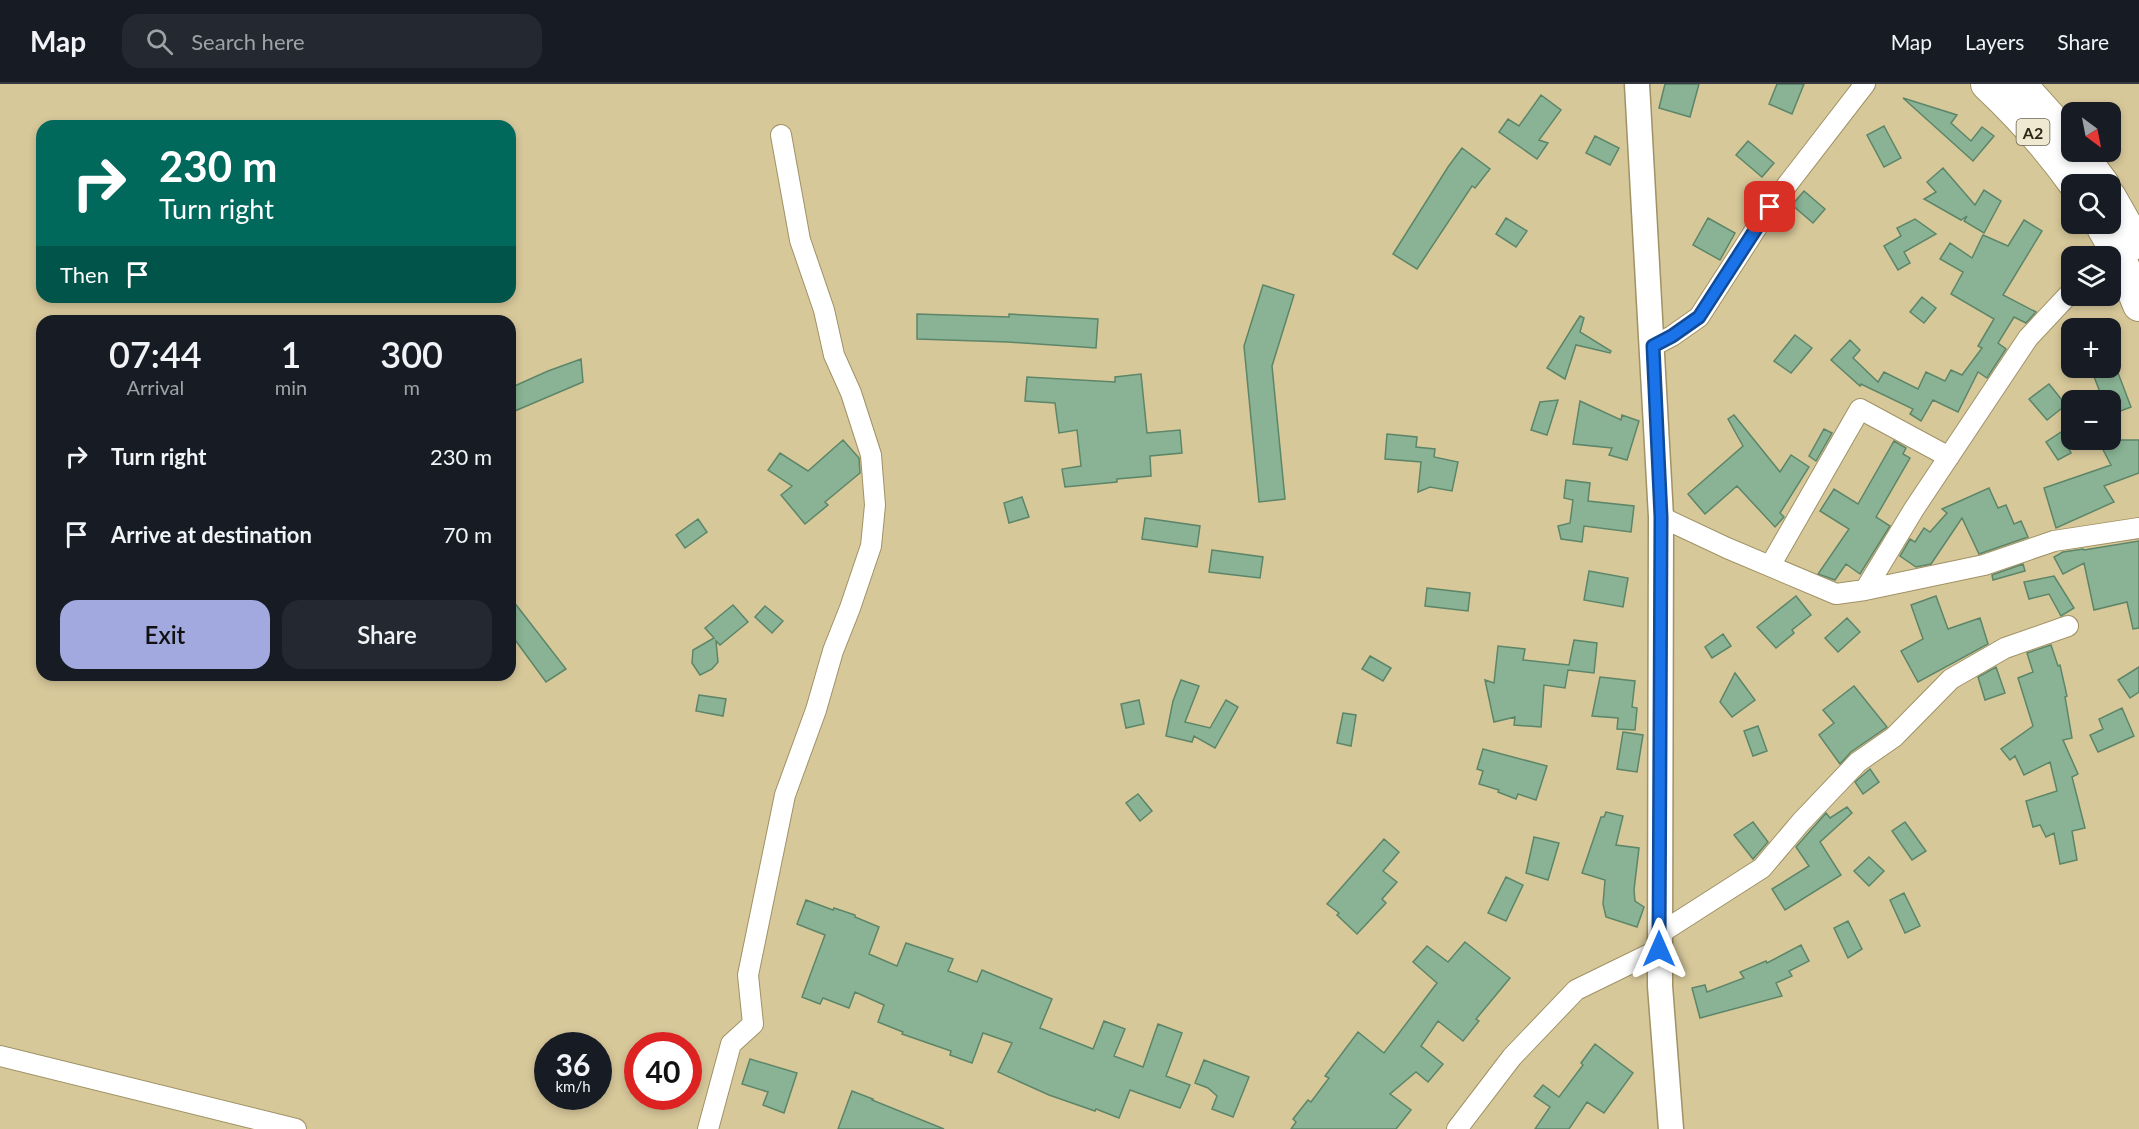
<!DOCTYPE html>
<html lang="en">
<head>
<meta charset="utf-8">
<style>
  :root { --surface:#171b24; --page:#242831; --text:#f1f3f6; --muted:#9ea1a6; --line:#363941; --accent:#a2a9df }
  body { margin:0; font-family:Lato,sans-serif; background:var(--page); color:var(--text); height:100vh; display:flex; flex-direction:column; font-size:22px; white-space:nowrap }
  * { box-sizing:border-box; margin:0 }
  p { font-size:20px; color:var(--muted) }
  .icon { flex:none; width:33px; height:33px; fill:none; stroke:currentColor; stroke-width:2; stroke-linecap:round; stroke-linejoin:round }
  .map { position:relative; flex:1; overflow:hidden }
  .side { position:absolute; left:36px; top:231px; width:480px; height:366px; display:flex; flex-direction:column; background:var(--surface); border-radius:18px; box-shadow:0 3px 9px #0003 }
  .side>* { flex:none }
  .hud { position:absolute; left:36px; top:36px; width:480px; height:183px; border-radius:18px; box-shadow:0 3px 9px #0003; background:#00695c; color:#fff; overflow:hidden }
  .needle { width:39px; rotate:148deg }
  .tools { position:absolute; left:2061px; top:18px; display:grid; gap:12px }
  .tools a { display:grid; place-items:center; width:60px; height:60px; border-radius:12px; background:var(--surface); box-shadow:0 3px 9px #0003; font-size:30px }
  .speed { position:absolute; left:534px; top:948px; display:flex; gap:12px; font-size:30px; font-weight:700; text-align:center }
  .speed>* { display:grid; place-content:center; width:78px; height:78px; border-radius:50%; background:var(--surface); box-shadow:0 3px 9px #0003; line-height:1 }
  .speed small { font-size:15px; font-weight:400 }
  .speed .limit { border:9px solid #d22; background:#fff; color:#111 }
  .pin { position:absolute; display:grid; place-items:center; width:51px; height:51px; color:#fff; margin:-26px; border-radius:12px; box-shadow:0 3px 9px #0006 }
  .me { position:absolute; width:66px; margin:-33px; rotate:0deg; stroke-linejoin:round; filter:drop-shadow(0 0 4px #0008) }
  .turn { display:flex; align-items:center; gap:21px; height:126px; padding:0 24px; font-size:27px }
  .turn .icon { width:78px; height:78px; stroke-width:2.5 }
  .turn b { display:block; font-size:42px; line-height:51px }
  .then { display:flex; align-items:center; height:57px; padding:0 24px; background:#0003; gap:12px; font-size:22px }
  .eta { display:flex; justify-content:space-evenly; align-items:center; height:102px; text-align:center }
  .eta b { font-size:36px; font-weight:600; line-height:42px }
  .action { display:flex; gap:12px; margin-top:auto; padding:12px 24px }
  .action a { flex:1; height:69px; border-radius:18px; background:var(--accent); color:#111; font-size:24px; font-weight:600; line-height:69px; text-align:center }
  .action a+a { background:var(--page); color:var(--text) }
  ul { padding:0; list-style:none }
  li { display:flex; align-items:center; gap:18px; height:78px; padding:0 24px }
  li div { flex:1 }
  li b { display:block; font-size:22px }
  li em { font-style:normal }
  header { display:flex; align-items:center; gap:36px; box-sizing:border-box; height:84px; padding:0 30px; background:var(--surface); border-bottom:2px solid var(--line) }
  header strong { font-size:28px }
  nav { display:flex; gap:33px; margin-inline-start:auto; font-size:21px }
  .search { width:420px; height:54px; background:var(--page); display:flex; align-items:center; gap:15px; box-sizing:border-box; padding:0 21px; border-radius:18px; color:var(--muted); font-size:22px }
  .map>svg:first-child { display:block }
</style>
</head>
<body>
<header>
<strong>Map</strong>
<div class="search"><svg class="icon" aria-label="search" viewBox="0 0 24 24"><circle cx="10" cy="10" r="6"/><path d="M15 15l6 6"/></svg>Search here</div>
<nav><a>Map</a><a>Layers</a><a>Share</a></nav>
</header>
<div class="map">
<svg width="2139" height="1045" viewBox="0 0 2139 1045">
  <rect width="100%" height="100%" fill="#d7c89a"/>
  <!-- building -->
  <path fill="#89b394" stroke="#5d8568" stroke-width="1.5" d="M1665 0H1699L1690 33 1659 24Z
    M1777 0H1804L1792 30 1769 20Z
    M1541 11 1561 26 1539 56 1548 59 1537 75 1499 48 1508 35 1519 42Z
    M1903 14 1957 31 1951 39 1971 57 1982 43 1994 52 1973 77Z
    M1884 42 1901 74 1884 83 1867 51Z
    M1595 52 1619 64 1610 81 1586 69Z
    M1748 57 1774 79 1762 93 1736 71Z
    M1462 64 1490 85 1475 104 1472 102 1417 185 1393 170 1448 83Z
    M1943 84 1975 121 1984 106 2001 117 1984 149 1964 137 1967 132 1961 136 1924 115 1936 108 1927 98Z
    M1804 107 1825 125 1813 139 1792 121Z
    M1506 134 1527 147 1516 163 1496 150Z
    M1708 134 1735 149 1720 176 1693 161Z
    M1915 135 1936 150 1904 168 1910 179 1898 186 1884 162 1901 152 1897 144Z
    M2024 136 2042 147 2003 211 2036 228 2026 239 2014 233 1998 259 2006 265 1987 294 1978 288 1958 328 1933 316 1921 337 1910 330 1913 325 1861 300 1860 302 1831 276 1850 256 1860 266 1853 274 1878 298 1884 288 1918 305 1926 288 1945 297 1951 286 1962 291 1982 264 1978 262 1994 235 1951 210 1963 188 1940 175 1950 159 1972 174 1983 151 2008 162Z
    M1263 201 1294 211 1272 282 1285 415 1259 418 1244 262Z
    M1922 213 1936 224 1924 239 1910 228Z
    M917 230 1009 233V230L1098 235 1096 264 1008 258 917 255Z
    M1580 232 1584 234 1580 248 1611 267 1610 269 1576 261 1565 295 1547 284Z
    M1795 251 1812 264 1791 289 1774 277Z
    M581 275 583 298 510 329V304L548 287Z
    M2115 281 2131 323 2110 331V316H2103L2093 290Z
    M1141 290 1147 349 1180 346 1182 369 1150 372 1151 392 1117 395V398L1065 403 1062 385 1081 382 1077 346 1059 349 1055 319 1025 317 1027 293 1115 298V293Z
    M2049 300 2066 321 2047 336 2029 315Z
    M1558 316 1547 351 1531 346 1540 318Z
    M1580 317 1621 336 1622 331 1639 337 1627 376 1609 371 1612 364 1573 360Z
    M1734 331 1780 388 1791 371 1809 383 1780 429 1784 433 1775 443 1737 402 1705 430 1688 410 1743 362 1728 335Z
    M1824 345 1832 349 1816 377 1809 372Z
    M2061 348 2071 369 2058 376 2046 358Z
    M1387 350 1417 353 1416 363 1435 365 1434 373 1458 378 1452 407 1430 403 1418 408 1421 378 1385 375Z
    M843 356 859 374 860 389 825 418 828 421 805 440 781 411 792 402 768 386 780 369 808 387Z
    M2098 356H2139V389L2104 402 2114 418 2056 444 2044 404 2111 381Z
    M1894 357 1906 364 1903 370 1910 374 1876 433 1890 442 1860 490 1846 480 1835 496 1818 490 1849 445 1820 427 1834 405 1858 420Z
    M1566 396 1590 399 1588 417 1634 422 1631 448 1584 442 1582 458 1561 455 1558 442 1570 439 1573 416 1564 414Z
    M1989 404 1998 424 2006 421 2014 440 2021 437 2028 453 1979 470 1962 434 1931 480 1916 483 1900 472 1910 455 1915 458 1924 444 1930 448 1947 429 1942 425Z
    M1022 413 1029 433 1009 439 1004 419Z
    M1145 434 1200 442 1197 463 1142 455Z
    M698 435 707 448 685 464 676 451Z
    M2139 457V544L2133 545 2127 518 2094 526 2084 479 2063 490 2054 473 2063 468 2083 465 2084 466Z
    M1212 466 1263 473 1260 494 1209 488Z
    M2023 480 2025 487 1993 496 1992 491Z
    M1589 487 1628 494 1623 523 1584 516Z
    M2054 492 2074 524 2061 532 2049 510 2029 515 2024 498Z
    M1427 504 1470 509 1468 527 1425 522Z
    M1796 512 1811 531 1792 546 1794 549 1776 564 1757 543Z
    M1936 512 1948 545 1980 534 1988 560 1918 598 1901 567 1923 555 1911 521Z
    M510 513 566 585 546 598 510 549Z
    M733 521 748 538 720 561 716 557 718 578 712 585 700 591 692 579 693 566 714 554 705 544Z
    M765 522 783 537 772 549 755 533Z
    M1847 534 1860 548 1838 568 1825 554Z
    M1723 550 1731 562 1712 574 1705 563Z
    M1574 556 1597 559 1594 589 1568 586 1565 604 1544 601 1541 643 1514 641 1515 633 1494 638 1485 596 1494 599 1498 562 1525 565 1523 576 1569 581Z
    M2051 561 2058 582 2060 581 2067 612 2065 613 2072 654 2063 656 2078 690 2072 693 2085 744 2072 747 2077 776 2060 780 2054 749 2046 753 2040 741 2033 743 2026 717 2057 707 2050 678 2024 691 2015 672 2010 676 2001 665 2033 642 2018 594 2033 588 2027 569Z
    M1370 572 1391 584 1383 597 1362 585Z
    M1996 583 2005 609 1985 616 1978 593Z
    M2139 583V608L2130 614 2118 596Z
    M1735 589 1755 616 1732 633 1720 618Z
    M1600 593 1635 597 1632 623 1637 624 1635 646 1617 645 1618 634 1592 632Z
    M1181 596 1199 602 1185 638 1210 644 1226 616 1238 623 1215 664 1194 652 1192 658 1166 652 1173 617Z
    M1854 602 1887 643 1851 668 1840 680 1819 651 1834 639 1823 626Z
    M699 611 726 615 723 632 696 627Z
    M1139 616 1144 640 1126 644 1121 620Z
    M2122 624 2134 652 2098 668 2090 651 2103 645 2099 635Z
    M1343 629 1356 631 1351 662 1337 659Z
    M1758 642 1767 667 1753 672 1744 647Z
    M1623 648 1643 651 1637 688 1617 685Z
    M1483 665 1547 682 1536 716 1518 710 1516 715 1498 708 1499 706 1479 700 1483 687 1477 685Z
    M1870 685 1879 698 1863 710 1855 698Z
    M1138 710 1152 727 1140 737 1126 719Z
    M1847 723 1852 729 1820 758 1841 791 1785 826 1772 805 1809 782 1796 763 1826 729 1830 734Z
    M1606 728 1623 732 1616 761 1639 764 1634 806 1635 817 1644 823 1637 843 1606 833 1603 820 1605 796 1582 789 1601 733H1604Z
    M1753 738 1768 758 1753 775 1734 751Z
    M1905 738 1926 767 1912 776 1892 747Z
    M1534 753 1559 759 1548 796 1526 789Z
    M1384 755 1399 768 1383 787 1397 798 1382 815 1386 819 1357 850 1337 831 1339 829 1327 820Z
    M1869 773 1884 787 1869 802 1854 787Z
    M1506 793 1523 801 1506 837 1488 829Z
    M1904 809 1920 842 1905 849 1890 816Z
    M806 816 833 826 834 824 855 831V833L879 843 869 870 897 882 906 859 953 875 948 887 977 898 982 886 1052 915 1040 944 1093 965 1104 937 1125 945 1114 972 1143 983 1158 940 1182 949 1166 992 1190 1001 1180 1024 1130 1006 1119 1034 1096 1025 1095 1027 1049 1011 998 988 1012 959 983 949 972 979 950 971 951 967 902 950 903 948 878 938 884 921 855 908 849 924 823 914 820 920 802 913 825 851 797 840Z
    M1848 837 1862 865 1848 874 1834 844Z
    M1465 858 1510 894 1476 935 1479 937 1463 957 1438 937 1421 962 1443 980 1428 998 1416 988 1390 1010 1411 1026 1396 1045H1291L1296 1038 1293 1035 1308 1016 1311 1018 1329 994 1325 992 1358 948 1384 969 1437 899 1413 878 1427 862 1448 878Z
    M1801 861 1809 877 1789 887 1792 892 1776 899 1782 912 1700 934 1692 904 1705 901 1707 908 1744 894 1740 888 1766 877 1767 879Z
    M1595 960 1633 989 1604 1029 1587 1018 1569 1045H1535L1550 1023 1534 1012 1543 1001 1559 1013 1583 981 1581 979Z
    M750 975 797 989 784 1029 763 1021 768 1008 742 1000Z
    M1204 976 1249 993 1233 1033 1212 1025 1217 1012 1208 1004 1195 999Z
    M852 1007 873 1015 872 1016 944 1045H838Z"/>
  <g fill="none" stroke-linecap="round" stroke-linejoin="round">
    <!-- minor casing -->
    <g stroke="#a09265" stroke-width="22">
      <path id="minor" d="M1653 262 1672 252 1699 233 1770 123 1865 0
        M1661 433 1727 464 1836 510 1865 506 1984 481 2054 457 2139 444
        M1770 482 1860 325 1949 373
        M1865 506 1914 425 2028 254 2072 207
        M1659 850 1762 784 1801 738 1858 678 1894 653 1951 595 2005 564 2068 542
        M0 972 296 1045
        M708 1045 731 960 753 940 748 891 785 711 816 626 833 567 850 524 871 462 875 421 871 371 851 309 834 271 824 226 800 156 781 51
        M1457 1045 1512 973 1576 906 1660 865"/>
    </g>
    <!-- tertiary casing -->
    <g stroke="#a09265" stroke-width="27">
      <path id="tertiary" d="M1637 0 1661 433 1660 865V902L1671 1045"/>
    </g>
    <!-- trunk casing -->
    <g stroke="#a09265" stroke-width="34">
      <path id="trunk" d="M1987 0C2019 30 2050 65 2075 100
        M2020 0 2072 58
        M2079 68 2103 100
        M2110 113 2136 159
        M2101 140 2119 172 2139 221"/>
    </g>
    <!-- minor -->
    <use href="#minor" stroke="#fff" stroke-width="20"/>
    <!-- tertiary -->
    <use href="#tertiary" stroke="#fff" stroke-width="24"/>
    <!-- trunk -->
    <use href="#trunk" stroke="#fff" stroke-width="32"/>
  </g>
  <g fill="none" stroke-linecap="round" stroke-linejoin="round">
    <!-- route casing -->
    <g stroke="#114b97" stroke-width="15">
      <path id="route" d="M1659 865 1661 433 1653 262 1672 252 1699 233 1770 123"/>
    </g>
    <!-- route -->
    <use href="#route" stroke="#1a73e8" stroke-width="10"/>
  </g>
  <g text-anchor="middle" dominant-baseline="central" stroke-width="4.5" stroke-linejoin="round" paint-order="stroke">
    <!-- shield labels -->
    <rect fill="#f0e9d2" stroke="#67614e" stroke-width="1.5" x="2016.5" y="35" width="33" height="26" rx="4.5"/>
    <g font-size="16" font-weight="bold" fill="#2c2715">
      <text x="2033" y="48">A2</text>
    </g>
  </g>
</svg>
<div class="tools">
<a><svg class="needle" viewBox="-14 -14 28 28"><path d="M0-13l5 13h-10z" fill="#e53935"/><path d="M0 13l5-13h-10z" fill="#9ea1a6"/></svg></a>
<a><svg class="icon" aria-label="search" viewBox="0 0 24 24"><circle cx="10" cy="10" r="6"/><path d="M15 15l6 6"/></svg></a>
<a><svg class="icon" aria-label="layers" viewBox="0 0 24 24"><path d="M12 4l9 5-9 5-9-5zM3 14l9 5 9-5"/></svg></a>
<a>+</a>
<a>−</a>
</div>
<div class="speed"><div>36<small>km/h</small></div><div class="limit">40</div></div>
<div class="pin" style="left:1770px;top:123px;background:#d93025"><svg class="icon" aria-label="arrive" viewBox="0 0 24 24"><path d="M6 21V4h12l-3 4 3 4H6"/></svg></div>
<svg class="me" style="left:1659px;top:865px" viewBox="-20 -20 40 40"><path d="M0-17L14 15 0 8-14 15z" fill="#1a73e8" stroke="#fff" stroke-width="4"/></svg>
<div class="hud">
<div class="turn"><svg class="icon" aria-label="right" viewBox="0 0 24 24"><path d="M7 20v-9h11M14 6l5 5-5 5"/></svg><div><b>230 m</b>Turn right</div></div>
<div class="then">Then<svg class="icon" aria-label="arrive" viewBox="0 0 24 24"><path d="M6 21V4h12l-3 4 3 4H6"/></svg></div>
</div>
<section class="side">
<div class="eta">
<div><b>07:44</b><p>Arrival</p></div>
<div><b>1</b><p>min</p></div>
<div><b>300</b><p>m</p></div>
</div>
<ul>
<li><svg class="icon" aria-label="right" viewBox="0 0 24 24"><path d="M7 20v-9h11M14 6l5 5-5 5"/></svg><div><b>Turn right</b></div><em>230 m</em></li>
<li><svg class="icon" aria-label="arrive" viewBox="0 0 24 24"><path d="M6 21V4h12l-3 4 3 4H6"/></svg><div><b>Arrive at destination</b></div><em>70 m</em></li>
</ul>
<div class="action"><a>Exit</a><a>Share</a></div>
</section>
</div>
</body>
</html>
